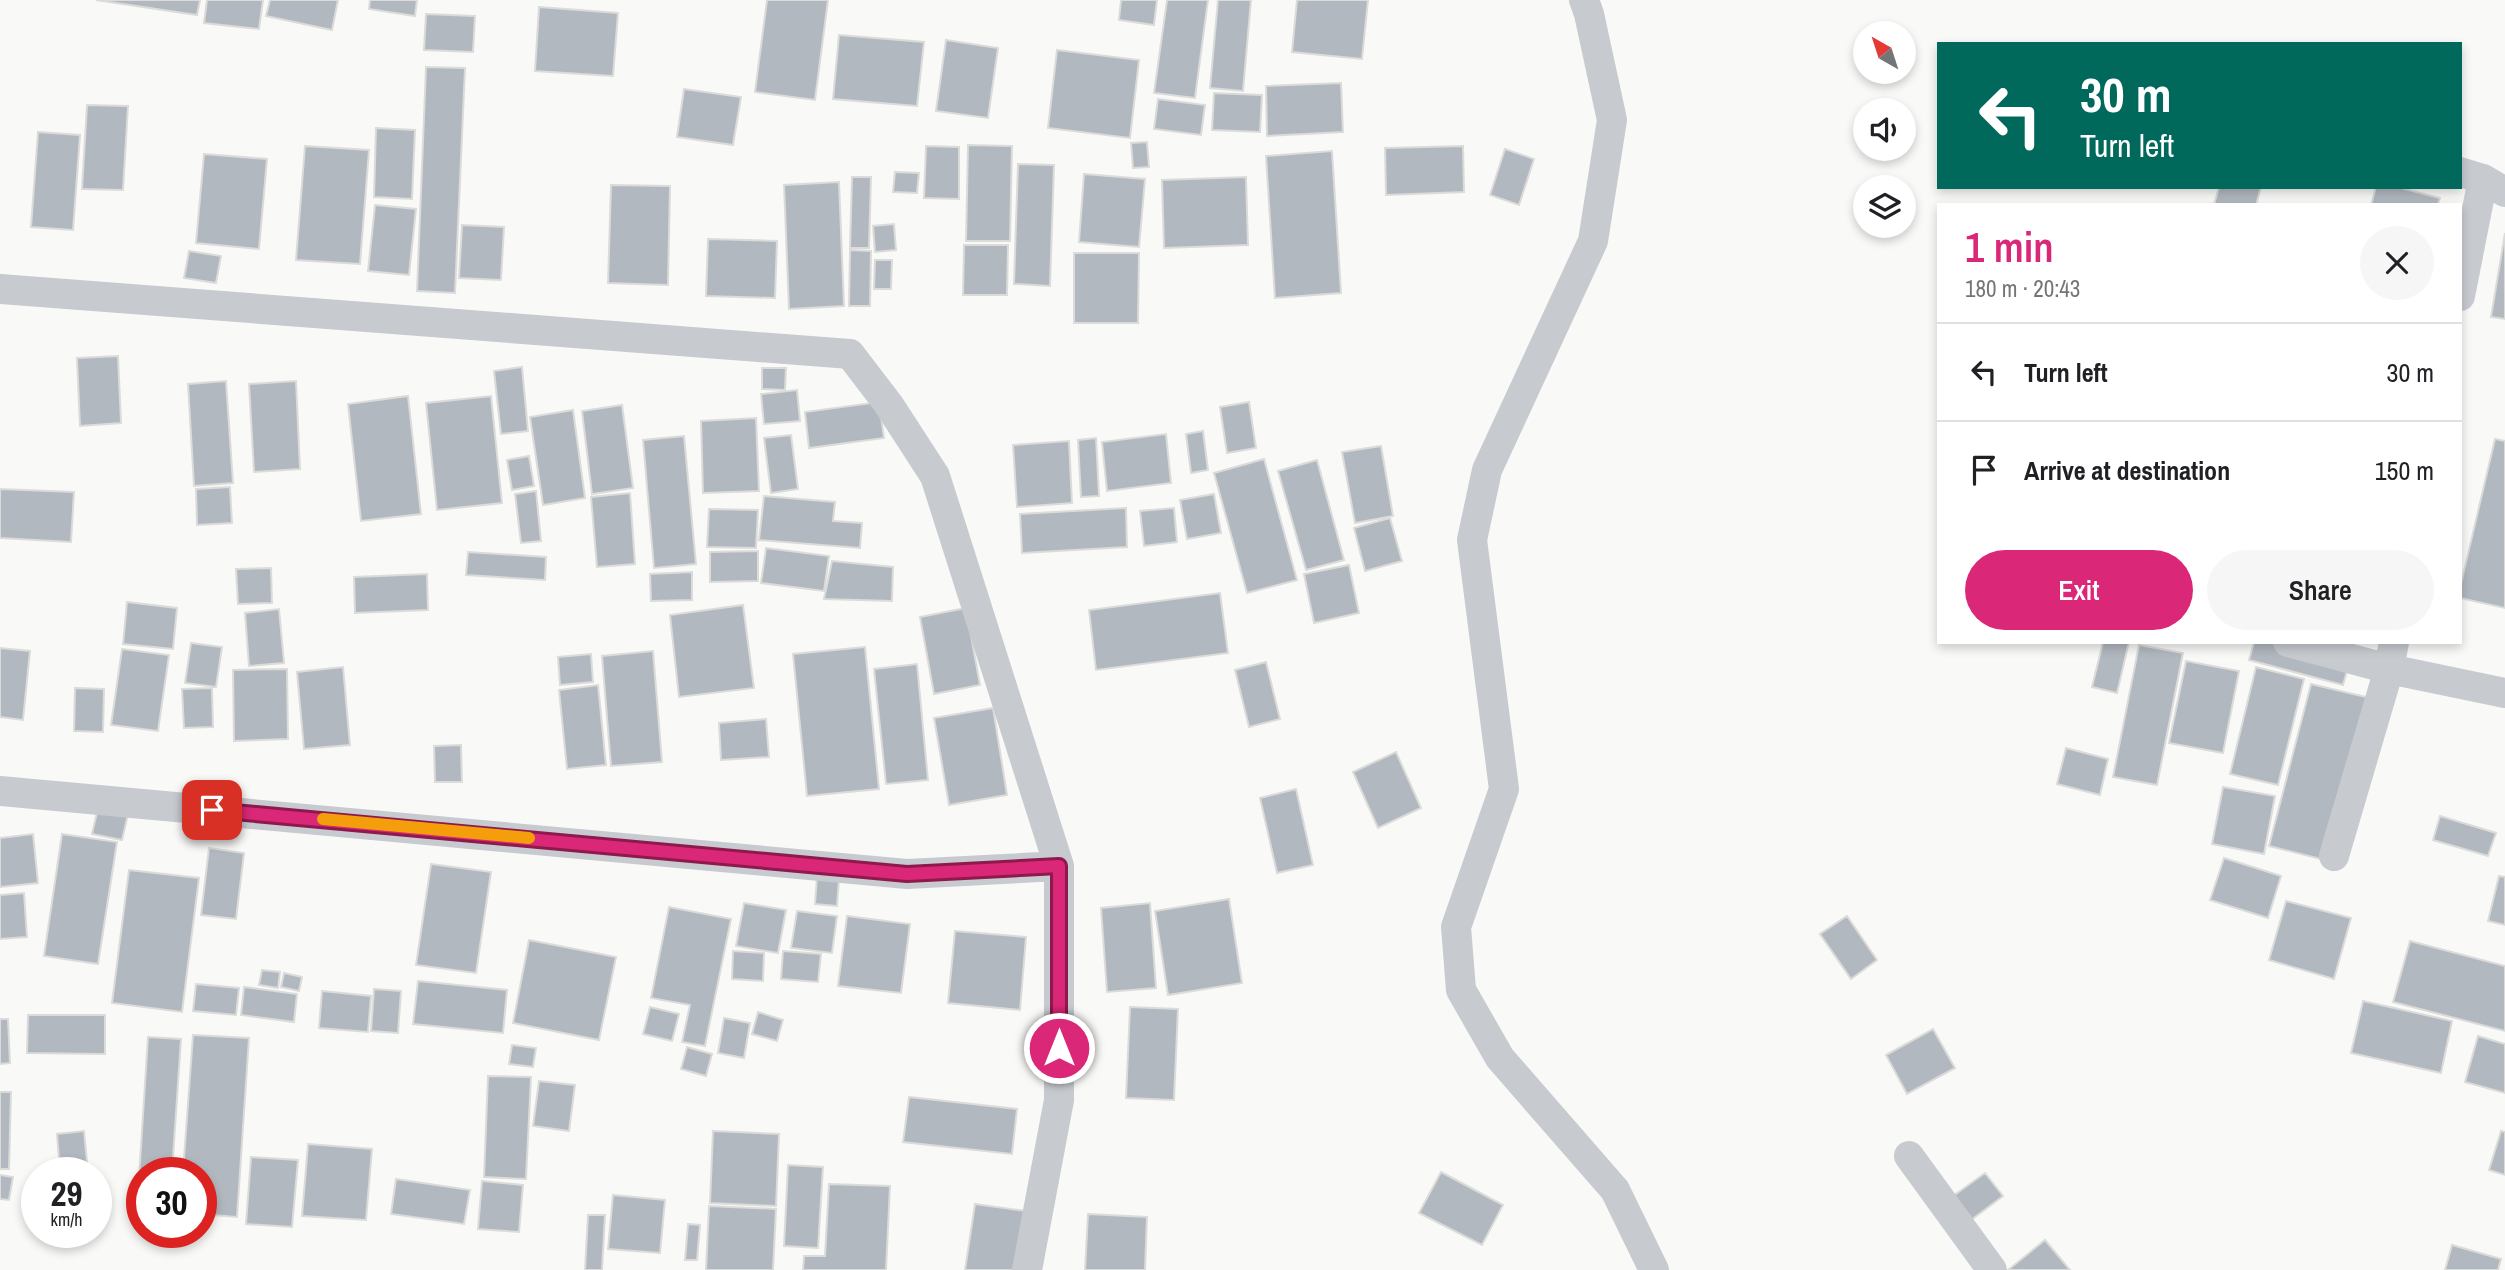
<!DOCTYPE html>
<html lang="en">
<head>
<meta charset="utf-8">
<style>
  :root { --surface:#fff; --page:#f6f6f6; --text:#202124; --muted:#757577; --line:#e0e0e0; --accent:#db2777 }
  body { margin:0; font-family:"Archivo Narrow",sans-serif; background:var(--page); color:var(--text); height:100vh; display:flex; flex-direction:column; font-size:26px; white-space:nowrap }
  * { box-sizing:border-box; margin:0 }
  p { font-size:23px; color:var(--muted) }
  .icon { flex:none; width:38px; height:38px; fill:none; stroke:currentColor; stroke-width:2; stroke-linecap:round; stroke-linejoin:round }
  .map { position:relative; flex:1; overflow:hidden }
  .sheet { position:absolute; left:1937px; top:203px; width:525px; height:441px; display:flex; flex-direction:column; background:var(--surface); border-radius:0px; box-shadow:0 4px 10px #0003 }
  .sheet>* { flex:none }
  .guide { position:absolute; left:1937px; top:42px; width:525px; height:147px; border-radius:0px; box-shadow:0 4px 10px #0003; background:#00695c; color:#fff; overflow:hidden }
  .needle { width:46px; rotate:321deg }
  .fabs { position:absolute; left:1853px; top:21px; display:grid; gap:14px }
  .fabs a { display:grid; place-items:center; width:63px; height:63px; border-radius:50%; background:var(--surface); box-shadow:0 4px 10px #0003; font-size:35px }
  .speed { position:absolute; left:21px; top:1157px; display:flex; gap:14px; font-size:35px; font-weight:700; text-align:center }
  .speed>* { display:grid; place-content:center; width:91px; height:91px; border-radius:50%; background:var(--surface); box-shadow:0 4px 10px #0003; line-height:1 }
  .speed small { font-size:18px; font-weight:400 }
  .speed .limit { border:10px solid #d22; background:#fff; color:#111 }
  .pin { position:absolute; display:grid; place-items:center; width:60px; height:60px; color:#fff; margin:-30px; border-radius:14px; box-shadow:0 4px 10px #0006 }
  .me { position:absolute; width:77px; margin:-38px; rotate:0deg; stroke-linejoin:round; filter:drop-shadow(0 0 5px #0008) }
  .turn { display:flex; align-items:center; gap:24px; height:147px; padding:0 28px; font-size:32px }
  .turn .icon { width:91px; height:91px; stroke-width:2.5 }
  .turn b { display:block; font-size:49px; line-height:60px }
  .round { display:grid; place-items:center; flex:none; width:74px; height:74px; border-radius:37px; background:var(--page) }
  .head { display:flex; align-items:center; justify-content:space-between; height:119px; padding:0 28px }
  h1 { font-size:42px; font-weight:600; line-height:52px; color:var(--accent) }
  .action { display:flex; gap:14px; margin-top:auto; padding:14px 28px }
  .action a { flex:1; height:80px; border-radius:42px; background:var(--accent); color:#fff; font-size:28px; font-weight:600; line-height:80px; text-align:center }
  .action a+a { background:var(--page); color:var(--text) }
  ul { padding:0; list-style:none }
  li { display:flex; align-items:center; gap:21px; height:98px; padding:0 28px; border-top:2px solid var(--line) }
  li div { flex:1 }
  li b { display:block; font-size:26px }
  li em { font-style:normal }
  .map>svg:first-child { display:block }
</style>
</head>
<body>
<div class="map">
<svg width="2505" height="1270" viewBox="0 0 2505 1270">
  <rect width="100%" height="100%" fill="#f9faf7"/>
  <!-- building -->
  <path fill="#b1b8bf" stroke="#dbdbd9" stroke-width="2" d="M96 0H200L197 15Z
    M207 0H263L259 29 204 23Z
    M270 0H338L332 30 266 16Z
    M370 0H417L415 16 369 9Z
    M767 0H828L815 100 755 92Z
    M1121 0H1157L1154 25 1119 20Z
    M1167 0H1208L1195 98 1154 93Z
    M1218 0H1251L1243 91 1210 88Z
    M1297 0H1368L1362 59 1292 52Z
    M539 7 618 13 613 76 535 71Z
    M426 14 475 16 473 52 424 50Z
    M839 35 924 42 917 106 833 99Z
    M946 40 998 48 988 118 936 111Z
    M1057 50 1139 60 1130 138 1048 128Z
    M426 67 465 68 455 293 417 291Z
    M1341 83 1343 132 1267 136 1266 86Z
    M684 89 741 97 733 145 677 137Z
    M1214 93 1262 95 1260 132 1212 130Z
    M1158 99 1205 105 1201 135 1154 129Z
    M87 105 128 106 123 190 82 189Z
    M376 128 415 130 412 199 374 197Z
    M38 132 80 135 73 230 31 227Z
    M1147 142 1149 167 1133 168 1131 143Z
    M968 145 1012 146 1010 241H966Z
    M305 146 369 150 360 264 296 260Z
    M926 146 959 147V199L924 198Z
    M1463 146 1464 192 1386 195 1385 148Z
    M1505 149 1534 159 1519 205 1490 195Z
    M1332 151 1341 293 1275 298 1266 156Z
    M204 154 267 159 259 249 196 243Z
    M1018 164 1054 165 1050 286 1014 284Z
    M895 172 919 173 917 193 893 192Z
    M1084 174 1145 179 1139 247 1079 242Z
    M852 177H871L869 248H850Z
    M1246 177 1248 245 1164 248 1162 180Z
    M839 182 844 306 789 309 784 185Z
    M611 185 670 186 668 285 608 283Z
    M2219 187H2261L2256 205H2214Z
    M2376 187H2397L2440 198 2438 205H2371Z
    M375 205 416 209 409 275 368 271Z
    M894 224 896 250 875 252 873 226Z
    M462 225 504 227 501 280 459 278Z
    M2505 233V319L2491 317Z
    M708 239 777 241 775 298 706 296Z
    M964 245H1008L1007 295H963Z
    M850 250 871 251 870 306H849Z
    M189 251 221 256 216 283 184 278Z
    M1074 253H1139L1138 323H1074Z
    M875 260H892L891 289H874Z
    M118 356 121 423 80 426 77 358Z
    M522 367 528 431 501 434 494 371Z
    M762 368H786L785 390 762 389Z
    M226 381 233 483 194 486 188 384Z
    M296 381 300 469 254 472 249 384Z
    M797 390 800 421 764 424 761 394Z
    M408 396 421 514 361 521 348 404Z
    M491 396 502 503 437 510 426 403Z
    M879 402 884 438 809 448 805 412Z
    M1249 402 1256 448 1227 453 1220 407Z
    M622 405 633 488 592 494 582 411Z
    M573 410 585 498 543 505 530 417Z
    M756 418 759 491 703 493 701 421Z
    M1203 431 1208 470 1191 473 1186 434Z
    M1166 434 1171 483 1107 491 1102 442Z
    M791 435 798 489 771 493 764 438Z
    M684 436 696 564 654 568 643 440Z
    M1096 438 1099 496 1081 497 1078 440Z
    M2495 439 2505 441V608L2460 598V588Z
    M1069 441 1072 503 1017 507 1013 445Z
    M1381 446 1393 516 1355 523 1342 452Z
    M529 456 534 486 512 490 507 460Z
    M1264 459 1297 580 1247 593 1214 473Z
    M1317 460 1344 560 1306 570 1278 471Z
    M230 487 232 523 197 525 196 489Z
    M0 489 74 492 71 542 0 538Z
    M536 491 541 541 521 543 515 494Z
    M630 493 635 564 597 567 591 497Z
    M1214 494 1221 533 1187 539 1180 500Z
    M764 496 835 502 833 521 862 523 860 548 759 540Z
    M1126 508 1127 547 1022 553 1020 514Z
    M1174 508 1177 542 1144 546 1140 511Z
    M709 509 758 510 756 548 707 547Z
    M1390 518 1402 561 1365 571 1354 528Z
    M766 548 829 556 824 591 761 583Z
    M758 551V581L710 582V552Z
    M468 552 546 557 545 580 466 575Z
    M832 561 893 567 892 601 824 599Z
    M1349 565 1359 613 1314 623 1304 574Z
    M271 568 272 603 238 604 236 569Z
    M692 572V600L651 601 650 574Z
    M427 574 428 610 355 613 354 577Z
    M1220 593 1228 653 1096 670 1089 610Z
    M127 602 177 608 173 649 123 644Z
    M743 605 754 688 679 697 670 615Z
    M966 608 980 685 934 694 920 617Z
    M279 609 284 663 249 666 245 613Z
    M2103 642H2129L2117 693 2092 687Z
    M2254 642H2283L2350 660 2343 685 2249 660Z
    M191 643 222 647 216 687 185 683Z
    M2139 645 2183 653 2157 785 2113 777Z
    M865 647 879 789 807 796 793 654Z
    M0 648 30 651 23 720 0 717Z
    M122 649 169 655 158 731 111 725Z
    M653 651 662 762 611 766 602 656Z
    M591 654 593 682 560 685 558 657Z
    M2186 661 2239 671 2223 753 2169 743Z
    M1266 662 1280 719 1249 727 1235 670Z
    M917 664 928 780 886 784 874 669Z
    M343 667 350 745 304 749 297 672Z
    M2256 667 2304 679 2278 785 2230 774Z
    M287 669 288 739 234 741 233 670Z
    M2311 684 2370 698 2329 861 2269 846Z
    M598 685 606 765 567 769 559 690Z
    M75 688 104 689 103 732 74 731Z
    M212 688 213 727 184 728 182 689Z
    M993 708 1007 795 949 805 934 718Z
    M766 719 769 757 721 760 719 723Z
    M461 745 462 782H435L434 746Z
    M2066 748 2108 759 2100 795 2057 784Z
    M1396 752 1421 808 1378 828 1353 772Z
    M2223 787 2275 796 2264 854 2212 844Z
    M1296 789 1313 865 1277 873 1260 798Z
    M99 804 129 810 122 840 92 834Z
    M2440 816 2496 833 2488 856 2433 840Z
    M33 834 38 883 0 887V838Z
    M62 834 117 842 98 964 44 956Z
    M209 848 244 853 236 919 201 915Z
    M2224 858 2281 876 2268 918 2210 900Z
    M431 864 491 872 476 973 416 965Z
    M129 870 199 878 182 1012 112 1003Z
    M2499 876 2505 877V925L2488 921Z
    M817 877 839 879 837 906 815 904Z
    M24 893 27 937 0 939V895Z
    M1229 899 1242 983 1168 995 1155 911Z
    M2286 901 2351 918 2334 979 2269 960Z
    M744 903 786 910 778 953 736 946Z
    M1150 903 1156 988 1107 992 1101 908Z
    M669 907 731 919 705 1046 682 1042 690 1005 651 998Z
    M797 911 837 916 832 953 791 948Z
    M847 916 910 924 901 993 838 986Z
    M1847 916 1877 960 1851 979 1820 934Z
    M955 931 1026 937 1020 1010 948 1003Z
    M529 940 616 957 599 1040 513 1023Z
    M2410 941 2505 966V1031L2393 1002Z
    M733 951 764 953 763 981 732 979Z
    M783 951 821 954 818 982 781 979Z
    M262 970 280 972 278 988 259 985Z
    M284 973 302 977 299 991 281 987Z
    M418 981 507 990 503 1033 413 1024Z
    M196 984 239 988 236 1015 193 1011Z
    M244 987 297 994 294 1022 241 1015Z
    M374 989 401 991 398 1033 371 1031Z
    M322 991 371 996 368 1032 319 1028Z
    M2363 1001 2452 1021 2441 1073 2351 1053Z
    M650 1007 679 1014 672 1041 643 1034Z
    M1130 1007 1178 1009 1174 1100 1126 1098Z
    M758 1012 783 1020 777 1041 752 1034Z
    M28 1015H105V1054L27 1053Z
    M724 1018 750 1023 744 1058 718 1053Z
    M0 1019H8L10 1063 0 1064Z
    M1933 1029 1955 1068 1907 1094 1886 1055Z
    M193 1035 249 1038 237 1217 201 1214V1172H183Z
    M2478 1036 2505 1044V1093L2465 1082Z
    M148 1037 181 1039 172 1172H142V1193H138Z
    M512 1045 536 1048 533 1067 509 1064Z
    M687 1047 712 1054 706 1076 681 1069Z
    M488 1076 531 1077 526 1179 484 1177Z
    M539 1081 575 1085 569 1131 533 1126Z
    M0 1092H11L9 1169H0Z
    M909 1097 1017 1109 1012 1154 903 1142Z
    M84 1131 88 1172H60L57 1134Z
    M713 1131 779 1134 776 1206 710 1203Z
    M2501 1131 2505 1132V1175L2489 1170Z
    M308 1144 372 1149 366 1220 302 1216Z
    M251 1157 298 1160 292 1227 246 1224Z
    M788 1165 823 1167 818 1248 784 1246Z
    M1441 1172 1503 1205 1482 1245 1419 1213Z
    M1985 1173 2003 1196 1967 1223 1949 1199Z
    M0 1175 13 1177 9 1200 0 1199Z
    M396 1179 470 1190 464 1224 391 1214Z
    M482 1181 523 1185 519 1232 478 1229Z
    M829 1184 890 1186 886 1270H803L804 1256H825Z
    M613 1195 665 1200 660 1253 608 1249Z
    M975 1204 1026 1211 1017 1270H965Z
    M709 1206 776 1209 773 1270H706Z
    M1088 1214 1147 1217 1145 1270H1085Z
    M588 1215H605L602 1270H585Z
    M688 1224 700 1225 697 1260H685Z
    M2045 1240 2070 1270H2008Z
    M2452 1245 2501 1259 2498 1270H2445Z"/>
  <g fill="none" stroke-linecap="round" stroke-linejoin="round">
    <!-- street -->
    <path stroke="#c7cacf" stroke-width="30" d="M1584 0 1589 14 1612 120 1593 241 1487 470 1472 540 1504 789 1456 927 1461 990 1500 1058 1615 1190 1654 1270
      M2460 172 2483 179 2505 192
      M0 289 850 354 889 405 935 476 1059 866V1100L1027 1270
      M2460 296 2483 179
      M2288 642 2389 669 2505 693
      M0 791 907 874 1059 866
      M2334 856 2389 669 2394 642
      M1909 1156 1992 1270"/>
  </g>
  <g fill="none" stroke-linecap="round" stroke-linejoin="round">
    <!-- route casing -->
    <g stroke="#8e194d" stroke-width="18">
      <path id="route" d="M212 810 907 874 1059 866V1048"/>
    </g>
    <!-- route -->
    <use href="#route" stroke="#db2777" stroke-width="12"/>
    <!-- slow -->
    <path stroke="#f59e0b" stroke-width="12" d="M323 819 529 838"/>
  </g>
</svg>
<div class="fabs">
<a><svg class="needle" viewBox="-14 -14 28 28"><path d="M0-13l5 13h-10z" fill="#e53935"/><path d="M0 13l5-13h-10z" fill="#757577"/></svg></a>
<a><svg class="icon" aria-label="sound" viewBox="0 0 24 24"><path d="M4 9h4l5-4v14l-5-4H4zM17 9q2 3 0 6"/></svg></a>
<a><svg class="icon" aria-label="layers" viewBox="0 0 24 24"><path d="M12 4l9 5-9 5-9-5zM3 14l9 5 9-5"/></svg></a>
</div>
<div class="speed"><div>29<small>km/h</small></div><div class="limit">30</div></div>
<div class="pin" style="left:212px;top:810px;background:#d93025"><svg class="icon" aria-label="arrive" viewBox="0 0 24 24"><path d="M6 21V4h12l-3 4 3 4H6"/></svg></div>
<svg class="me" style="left:1059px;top:1048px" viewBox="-20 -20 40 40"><circle r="17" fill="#db2777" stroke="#fff" stroke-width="3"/><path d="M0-11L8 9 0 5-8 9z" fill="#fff"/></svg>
<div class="guide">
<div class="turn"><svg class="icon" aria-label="left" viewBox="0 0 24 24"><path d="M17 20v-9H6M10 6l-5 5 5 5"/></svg><div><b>30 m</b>Turn left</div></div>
</div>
<section class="sheet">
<div class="head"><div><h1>1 min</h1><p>180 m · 20:43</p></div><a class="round"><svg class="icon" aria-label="close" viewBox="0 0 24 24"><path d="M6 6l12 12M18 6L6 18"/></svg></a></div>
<ul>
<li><svg class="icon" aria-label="left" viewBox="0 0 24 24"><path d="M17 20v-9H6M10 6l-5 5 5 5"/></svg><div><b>Turn left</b></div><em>30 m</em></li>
<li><svg class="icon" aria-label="arrive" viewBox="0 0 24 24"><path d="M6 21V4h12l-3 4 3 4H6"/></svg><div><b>Arrive at destination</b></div><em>150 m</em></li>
</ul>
<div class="action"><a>Exit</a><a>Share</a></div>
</section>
</div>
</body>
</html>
